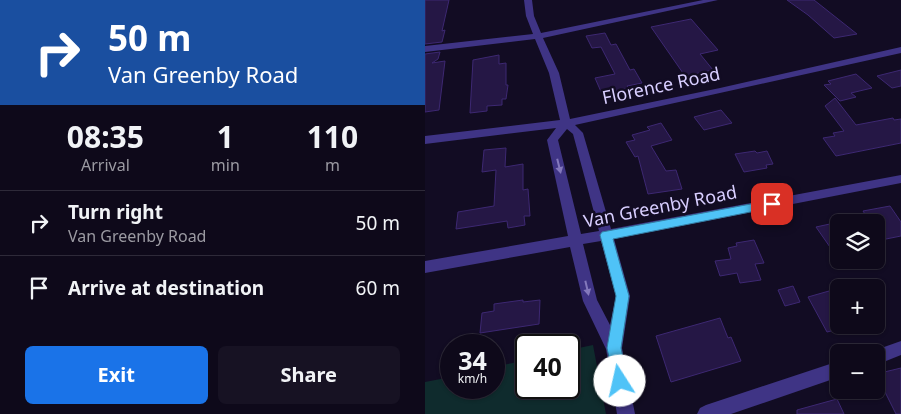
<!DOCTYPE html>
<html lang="en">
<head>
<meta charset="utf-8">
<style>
  :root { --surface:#0e091a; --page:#171223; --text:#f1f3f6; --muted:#9b9aa2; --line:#2e2a39; --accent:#1a73e8 }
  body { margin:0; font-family:"Noto Sans",sans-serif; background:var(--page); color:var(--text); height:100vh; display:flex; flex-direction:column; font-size:19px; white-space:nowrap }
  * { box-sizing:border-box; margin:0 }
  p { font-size:16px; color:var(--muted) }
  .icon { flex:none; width:28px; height:28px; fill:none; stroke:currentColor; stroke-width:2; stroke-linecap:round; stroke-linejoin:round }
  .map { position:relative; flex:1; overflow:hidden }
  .drawer { display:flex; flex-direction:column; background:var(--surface); width:425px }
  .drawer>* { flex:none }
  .hud { background:#1a4fa0; color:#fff; overflow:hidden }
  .tools { position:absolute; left:405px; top:214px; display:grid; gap:10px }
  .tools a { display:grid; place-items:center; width:55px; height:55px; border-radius:8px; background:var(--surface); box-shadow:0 1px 4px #0004,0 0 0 1px var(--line); font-size:25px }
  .speed { position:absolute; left:15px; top:334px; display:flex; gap:10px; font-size:25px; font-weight:700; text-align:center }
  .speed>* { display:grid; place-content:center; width:65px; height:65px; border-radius:50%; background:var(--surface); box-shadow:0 1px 4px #0004,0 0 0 1px var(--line); line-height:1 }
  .speed small { font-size:12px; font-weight:400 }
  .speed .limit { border:2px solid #111; border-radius:8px; background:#fff; color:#111 }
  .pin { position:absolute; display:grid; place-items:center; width:42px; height:42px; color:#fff; margin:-21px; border-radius:10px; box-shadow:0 2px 8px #0006 }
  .me { position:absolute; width:55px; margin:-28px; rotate:350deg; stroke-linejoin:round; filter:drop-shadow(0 0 4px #0008) }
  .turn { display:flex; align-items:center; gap:18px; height:105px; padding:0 25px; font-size:22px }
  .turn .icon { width:65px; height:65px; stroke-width:2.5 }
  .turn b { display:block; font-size:35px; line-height:42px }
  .eta { display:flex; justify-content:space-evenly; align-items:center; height:85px; text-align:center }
  .eta b { font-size:30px; font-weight:700; line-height:35px }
  .cta { display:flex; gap:10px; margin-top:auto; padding:10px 25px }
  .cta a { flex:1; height:58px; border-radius:8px; background:var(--accent); color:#fff; font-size:20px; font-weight:700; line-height:58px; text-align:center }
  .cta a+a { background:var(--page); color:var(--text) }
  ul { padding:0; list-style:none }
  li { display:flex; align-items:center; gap:15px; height:65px; padding:0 25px; border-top:1px solid var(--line) }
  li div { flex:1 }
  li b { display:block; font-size:19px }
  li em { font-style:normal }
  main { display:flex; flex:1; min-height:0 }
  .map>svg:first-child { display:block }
</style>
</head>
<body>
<main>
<section class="drawer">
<div class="hud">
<div class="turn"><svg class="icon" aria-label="right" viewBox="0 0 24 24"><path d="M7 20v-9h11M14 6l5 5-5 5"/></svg><div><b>50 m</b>Van Greenby Road</div></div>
</div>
<div class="eta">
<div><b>08:35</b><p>Arrival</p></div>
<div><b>1</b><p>min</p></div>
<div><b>110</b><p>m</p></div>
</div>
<ul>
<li><svg class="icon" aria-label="right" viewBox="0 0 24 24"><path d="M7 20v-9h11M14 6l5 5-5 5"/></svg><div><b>Turn right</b><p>Van Greenby Road</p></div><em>50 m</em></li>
<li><svg class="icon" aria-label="arrive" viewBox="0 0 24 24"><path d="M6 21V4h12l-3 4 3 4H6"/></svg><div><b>Arrive at destination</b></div><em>60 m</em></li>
</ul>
<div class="cta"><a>Exit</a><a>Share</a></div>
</section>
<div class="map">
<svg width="476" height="414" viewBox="0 0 476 414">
  <rect width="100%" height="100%" fill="#120c23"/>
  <!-- green -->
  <path fill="#0f2b2d" d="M168 345 181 414H0V382L26 377V388H69V367L101 360V388H144V350Z"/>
  <!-- building -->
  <path fill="#251745" stroke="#3d2872" d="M0 0H24L17 31 20 30 17 42 0 44Z
    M362 0H389L432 34 409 38 383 15Z
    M266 19 293 50 275 54 288 70 260 76 226 27Z
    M180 33 186 45 191 44 205 70 209 69 217 83 202 86 204 88 177 94 170 78 190 74 176 47 167 48 161 36Z
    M15 52 13 59 7 63 20 61 14 110 0 112V54Z
    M74 55V64L81 63V85H83L81 99H77V105L62 106V111L45 113 48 60Z
    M476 70V86L467 88 452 76Z
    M431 74 447 88 426 93 431 97 415 101 399 85 406 84 403 81Z
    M410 98 431 125 468 118 469 120 476 119V143L411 156 398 138 410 136 408 133 419 131 400 106Z
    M296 110 307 123 279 130 269 117Z
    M236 123 247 140 226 146 241 171 251 170 257 189 223 194 213 156 210 157 201 142 210 140 207 135 225 130 222 127Z
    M81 148 80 167 98 164V190L103 189 105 216H99L100 225 83 228 82 221 31 229 33 212 69 206 71 170 57 172 59 150Z
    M330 151 332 153 342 151 348 164 341 165 342 168 319 172 310 154Z
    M465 206 476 222V236L456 240 451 232V222H445L438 211Z
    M414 222V260L391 227Z
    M329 240 339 263 330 264 336 280 315 283 312 273 295 276 290 261 306 259 303 248 312 246 311 243Z
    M368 286 375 302 360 306 353 290Z
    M404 291 414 309V329L402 332 383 297Z
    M98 300V302L115 300 114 324 55 333 57 313 69 311V304Z
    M295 318 303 338 306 337 316 361 246 382 231 336Z
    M476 368V414H471L451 374Z
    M412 399 419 414H372V410Z"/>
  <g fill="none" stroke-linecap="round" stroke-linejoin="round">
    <!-- minor -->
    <path fill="#3f3485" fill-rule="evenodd" d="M99 0H107L109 16 116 33 278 0H293L118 38 134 73 145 119 295 88 476 47V53L150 125 158 133 186 229 476 175V183L189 239 205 296 197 348 210 414H192L181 349 158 301 145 247 0 273V261L143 236 122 140 131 128 0 144V136L135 120 124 73 110 39 0 52V46L108 34 101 16ZM142 129 148 134 174 231 156 234 133 140ZM176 241 191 296 185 325 172 300 158 244Z
      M476 341V355L451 365V352H445Z
      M414 361V377L306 414H272L275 408 281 405Z"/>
  </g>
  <!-- one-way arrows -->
  <defs><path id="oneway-solid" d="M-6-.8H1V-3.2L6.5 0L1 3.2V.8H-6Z" transform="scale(1.25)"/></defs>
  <g fill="#8479bc">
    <use href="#oneway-solid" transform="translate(134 166) rotate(76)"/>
    <use href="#oneway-solid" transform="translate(162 288) rotate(77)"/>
  </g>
  <!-- route -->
  <path fill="#4fc3f7" stroke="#337fa1" d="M347 200 352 204 351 207 188 239 204 296 196 348 203 381 200 386 195 388 190 386 182 348 191 296 175 235 177 232Z"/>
  <g text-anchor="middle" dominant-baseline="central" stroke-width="5" stroke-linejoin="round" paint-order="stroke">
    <!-- street labels -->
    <g font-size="18" fill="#d8ceff" stroke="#120c23">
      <text transform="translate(236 85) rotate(-12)">Florence Road</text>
      <text transform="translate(235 206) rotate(-11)">Van Greenby Road</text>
    </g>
  </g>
</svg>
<div class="tools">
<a><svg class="icon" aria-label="layers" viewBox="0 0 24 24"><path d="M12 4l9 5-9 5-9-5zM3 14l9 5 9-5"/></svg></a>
<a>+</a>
<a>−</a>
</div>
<div class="speed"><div>34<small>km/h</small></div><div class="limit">40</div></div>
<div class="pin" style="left:347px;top:204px;background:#d93025"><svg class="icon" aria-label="arrive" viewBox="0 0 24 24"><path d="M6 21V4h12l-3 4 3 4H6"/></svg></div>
<svg class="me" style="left:195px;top:381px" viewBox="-20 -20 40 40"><circle r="19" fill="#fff"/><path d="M0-13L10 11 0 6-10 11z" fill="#4fc3f7"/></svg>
</div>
</main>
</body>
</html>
